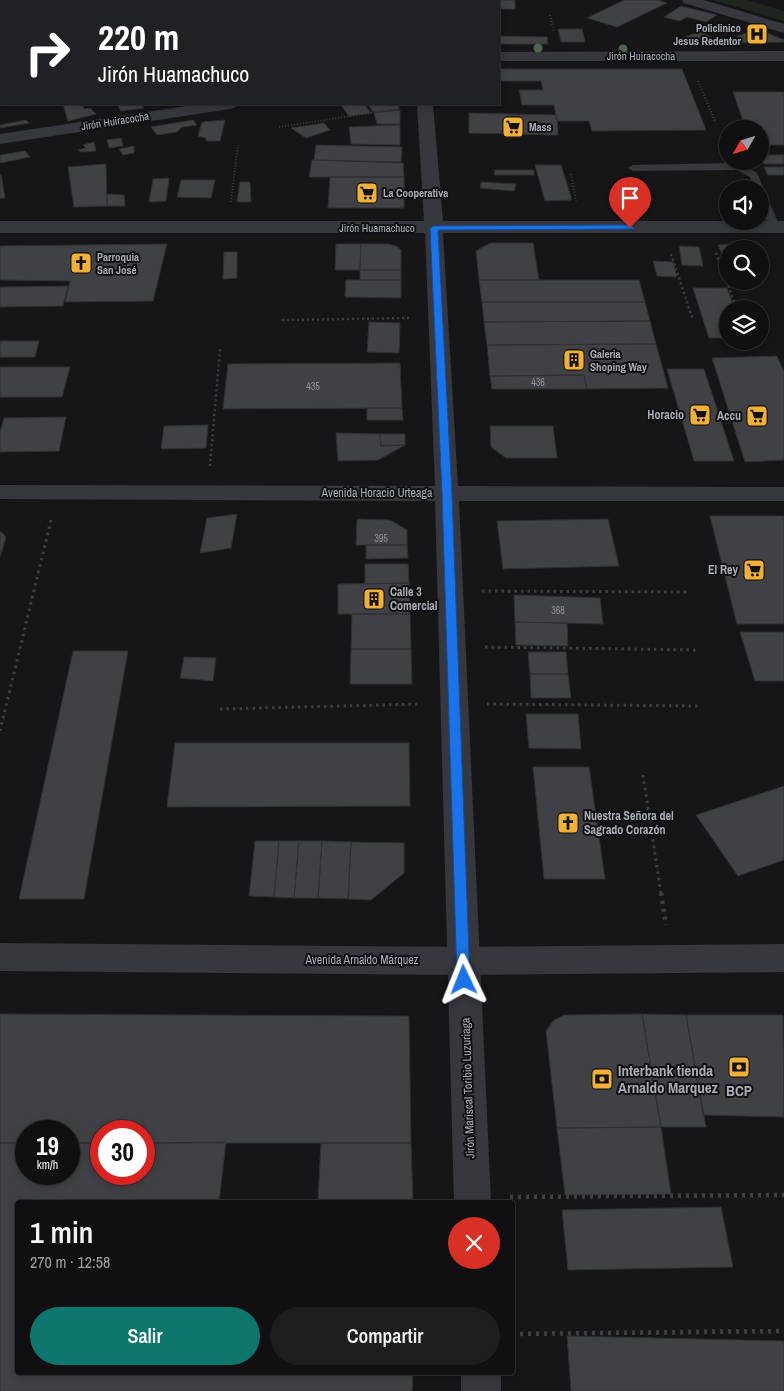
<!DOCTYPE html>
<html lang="es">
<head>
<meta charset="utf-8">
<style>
  :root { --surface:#101012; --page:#1e1e20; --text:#f1f3f6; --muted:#9c9d9f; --line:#303032; --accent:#0f766e }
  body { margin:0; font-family:"Archivo Narrow",sans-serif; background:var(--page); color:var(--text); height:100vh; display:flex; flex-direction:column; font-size:19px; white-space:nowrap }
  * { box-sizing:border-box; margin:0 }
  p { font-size:16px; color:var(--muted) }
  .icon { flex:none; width:28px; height:28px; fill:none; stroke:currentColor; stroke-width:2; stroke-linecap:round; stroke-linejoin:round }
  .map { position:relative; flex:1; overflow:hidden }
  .details { position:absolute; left:15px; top:1200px; width:500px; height:175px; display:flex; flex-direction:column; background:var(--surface); border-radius:5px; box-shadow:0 2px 8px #0003,0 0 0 1px var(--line) }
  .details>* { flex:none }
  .top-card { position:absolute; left:0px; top:0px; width:500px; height:105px; box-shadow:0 2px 8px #0003,0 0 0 1px var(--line); background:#202124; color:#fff; overflow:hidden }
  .needle { width:32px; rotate:231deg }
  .tools { position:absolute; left:719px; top:120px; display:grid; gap:10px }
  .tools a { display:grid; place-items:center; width:50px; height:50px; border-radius:50%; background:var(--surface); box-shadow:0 2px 8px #0003,0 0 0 1px var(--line); font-size:25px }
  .speed { position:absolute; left:15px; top:1120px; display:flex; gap:10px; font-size:25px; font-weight:700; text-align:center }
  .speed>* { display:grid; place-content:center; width:65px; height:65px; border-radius:50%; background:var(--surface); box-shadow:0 2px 8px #0003,0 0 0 1px var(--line); line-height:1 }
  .speed small { font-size:12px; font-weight:400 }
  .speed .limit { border:8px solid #d22; background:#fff; color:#111 }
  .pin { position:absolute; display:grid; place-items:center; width:42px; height:42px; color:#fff; margin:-51px -21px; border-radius:50% 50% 50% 0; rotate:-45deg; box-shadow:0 0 5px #0007 }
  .pin .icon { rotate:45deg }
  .me { position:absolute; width:55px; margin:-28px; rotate:358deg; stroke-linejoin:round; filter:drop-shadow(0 0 4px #0008) }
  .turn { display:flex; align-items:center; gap:18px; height:105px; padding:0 15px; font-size:22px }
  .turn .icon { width:65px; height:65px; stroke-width:2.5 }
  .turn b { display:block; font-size:35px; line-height:42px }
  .round { display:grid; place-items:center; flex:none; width:52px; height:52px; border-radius:26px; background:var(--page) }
  .summary { display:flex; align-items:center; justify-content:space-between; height:85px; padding:0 15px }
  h1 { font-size:30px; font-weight:600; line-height:38px }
  .button { display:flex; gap:10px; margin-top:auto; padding:10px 15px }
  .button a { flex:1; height:58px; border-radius:30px; background:var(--accent); color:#fff; font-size:20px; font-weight:600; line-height:58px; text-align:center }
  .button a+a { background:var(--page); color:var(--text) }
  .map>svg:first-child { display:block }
</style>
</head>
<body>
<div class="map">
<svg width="784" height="1391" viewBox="0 0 784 1391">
  <rect width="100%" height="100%" fill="#161618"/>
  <!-- green -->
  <path fill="#1e261f" d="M713 0H747L784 11V21Z"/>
  <!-- building -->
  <path fill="#404145" stroke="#303034" d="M118 0H166L168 1H115Z
    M463 0H515V9H499V1Z
    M624 0H658L667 3 617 27 587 18Z
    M681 6 717 15 706 22 687 17 680 21 664 17Z
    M558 29H582L585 42H561Z
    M758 29 784 40V42L718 43Z
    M700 32 716 39 713 41 686 42 678 39Z
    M499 36 547 37 548 44H499Z
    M499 69H682L706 130 592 131 589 121H557L554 105H522L519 90H543L541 81H501L499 79Z
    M733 92H784V145H760V129H746Z
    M63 104H82L84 109 90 108 96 114 68 121Z
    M117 104H141L144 108 121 111Z
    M340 104H364L371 113 349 116Z
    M368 104H399V109L373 112Z
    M400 110V124H377L374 113Z
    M469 113 557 115 558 135 469 133Z
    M26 120 29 123 0 128V125Z
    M193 120 197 125 182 127 177 132 157 135 151 127Z
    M225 120 220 141H206V138L198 136 202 122Z
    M324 123 330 130 306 138 291 128Z
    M400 125V145L351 144 349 127Z
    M121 138 123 146 109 148 107 140Z
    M94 142 96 151 81 152 78 150 86 148 83 145Z
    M316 145 402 147 401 162 314 160Z
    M134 146V153L123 155 119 149Z
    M25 151 30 157 0 163V155Z
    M761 155H784V164H764Z
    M312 160 403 163 404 177H309Z
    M106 164 107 206 74 207 68 167Z
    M535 165H561L572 200 545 201Z
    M764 167H784V175H768Z
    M494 170H534V175H495Z
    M0 175H1L5 198H0Z
    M330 177H404V208H328Z
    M169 178 166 201 149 202 153 179Z
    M181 180H215L211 198 177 197Z
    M240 182H250L251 202H237Z
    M481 182 516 184 514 191 480 188Z
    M107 194 124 195 125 206H107Z
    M490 243H533L539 280H479L476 251Z
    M167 244 153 301 65 302 70 281 0 280V246Z
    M336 244H361L360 270H335Z
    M361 244H388L396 246 401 250V270H360Z
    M750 244 752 249H728V268L718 245Z
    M679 246 699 247 703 266 682 265Z
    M224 252H237V278L223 279Z
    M653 261 673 262 677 277 657 276Z
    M360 270H401V280H360Z
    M346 280H401V298L345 297Z
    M479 280H639L645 302H482Z
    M68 286 63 306 0 307V287Z
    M693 288H727L735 309H728V338H709Z
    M482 302H645L650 321 484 322Z
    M650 321 656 344 487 345 484 322Z
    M369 322 400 323 399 353 367 352Z
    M0 341H39L35 357H0Z
    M656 344 668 388 587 389 584 375 490 376 487 345Z
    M777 356 784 372V460L745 462 712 358Z
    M400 363 402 408 223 409 228 364Z
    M0 367H70L62 397H0Z
    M667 369H704L734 461H694Z
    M584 375 587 389H492L490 376Z
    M367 408H402L403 420H367Z
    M66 417 59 451 0 452V432L4 418Z
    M208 425 206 448 161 449 164 426Z
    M490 426H553L557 458H506L491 447Z
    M336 433 380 434 381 446 405 445 378 460 338 461Z
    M380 434H405V445L381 446Z
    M237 514 231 548 200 553 207 518Z
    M710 516H784V624H737Z
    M357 519 390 520 407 530V545H356Z
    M608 519 619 566 503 569 497 521Z
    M0 531 6 537 0 557Z
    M366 545H407L408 558 366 559Z
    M365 564H408L409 583 365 584Z
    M409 583 410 614H338V584Z
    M514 595 600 598 603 624 515 622Z
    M352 614H410L411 649H351Z
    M515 622 567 623 568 646 516 645Z
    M740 632H784V681H755Z
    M351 649H411L412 684H350Z
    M73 651H128L84 899H19Z
    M528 652H566L568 674H530Z
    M184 657 216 658 213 681 180 678Z
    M530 674H568L571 698H531Z
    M526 714H578L581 749 529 748Z
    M175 743H409L410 806 167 807Z
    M533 767H589L605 879H544Z
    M784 786V860L738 876 696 815Z
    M255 841H279L274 897 249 896Z
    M279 841H299L294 898 274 897Z
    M299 841H322L318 898H294Z
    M322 841 351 842 348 899 318 898Z
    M351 842 404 843V873L371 900 348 899Z
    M0 1014 409 1016 411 1143H144V1131H101V1143H69V1131H26V1143H0Z
    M642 1014 661 1127 557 1128 546 1031 553 1021 564 1015Z
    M642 1014 686 1015 706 1127H661Z
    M686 1015H783L784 1117 703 1115Z
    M661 1127 671 1194 565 1195 557 1128Z
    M226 1142 219 1202H18V1372H413L412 1391H0V1143H26V1174H69V1143H101V1174H144V1143Z
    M321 1143H411L413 1202 318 1200Z
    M721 1207 733 1267 568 1270 562 1210Z
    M567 1336 784 1341V1391H571Z"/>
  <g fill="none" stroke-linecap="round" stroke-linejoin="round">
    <!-- path-far3 -->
    <path stroke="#3d3f44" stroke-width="2" stroke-dasharray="1 2" stroke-linecap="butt" d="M550 15 554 31
      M698 81 715 121
      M279 127 397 109
      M571 174 576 201
      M231 202 238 145"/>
    <!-- path-far2 -->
    <path stroke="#3d3f44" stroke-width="2.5" stroke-dasharray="2 3" stroke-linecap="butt" d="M716 253 737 309
      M671 254 693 320
      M282 320 409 318
      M210 466 220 349"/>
    <!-- path-far1 -->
    <path stroke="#3d3f44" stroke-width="3" stroke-dasharray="2.5 4" stroke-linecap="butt" d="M482 591 686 592
      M485 647 699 650
      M487 704 699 706
      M220 709 421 704
      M0 731 51 520
      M643 775 661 894"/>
    <!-- path -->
    <path stroke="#3d3f44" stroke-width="4.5" stroke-dasharray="3 5" stroke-linecap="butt" d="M661 893 666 925
      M510 1197 784 1195
      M512 1334 784 1331"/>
    <!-- service -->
    <path fill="#37383d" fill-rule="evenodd" d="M729 163 742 165 757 173 780 227 779 229 775 230C764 226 760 199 760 189H754L750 177 737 170 633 171 628 168 633 165Z"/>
    <!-- minor -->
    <path fill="#37383d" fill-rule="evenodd" d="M262 0H277L278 1H263Z
      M421 0H435V1H421Z
      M0 12H1V20H0Z
      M784 51V61H499V52Z
      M200 104H238L236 107 230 109 0 144V134Z
      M417 104H433L443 221H784V233H443L458 486 784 487V501H459L491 1202H454L435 501 0 499V485L435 486 425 233H0V221H424Z
      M461 1372H501V1391H461Z"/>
    <!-- tertiary -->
    <path fill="#37383d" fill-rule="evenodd" d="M682 0H704L784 24V33L684 3Z
      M0 943 463 947 784 944V972L463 975 0 971Z"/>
  </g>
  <!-- trees -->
  <g fill="#506452">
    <circle cx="538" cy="48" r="4.5"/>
    <circle cx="623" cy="49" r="4.5"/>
  </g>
  <!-- route -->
  <path fill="#1a73e8" stroke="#114b97" d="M630 225 634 228 633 229 438 230 452 494 470 980 468 984 464 986 459 984 457 980 442 494 430 228 434 226Z"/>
  <!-- icons -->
  <defs>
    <g id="hospital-square" transform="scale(1.125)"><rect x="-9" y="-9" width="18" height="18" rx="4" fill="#f2b134" stroke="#111113"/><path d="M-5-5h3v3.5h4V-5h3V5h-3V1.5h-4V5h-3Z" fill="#111"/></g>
    <g id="supermarket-square" transform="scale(1.125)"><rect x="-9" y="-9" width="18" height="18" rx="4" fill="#f2b134" stroke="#111113"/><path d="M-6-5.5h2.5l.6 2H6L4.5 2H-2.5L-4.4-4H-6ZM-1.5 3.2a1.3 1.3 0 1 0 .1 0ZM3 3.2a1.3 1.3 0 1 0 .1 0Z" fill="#111"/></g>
    <g id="church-square" transform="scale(1.125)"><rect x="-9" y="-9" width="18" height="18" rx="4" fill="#f2b134" stroke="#111113"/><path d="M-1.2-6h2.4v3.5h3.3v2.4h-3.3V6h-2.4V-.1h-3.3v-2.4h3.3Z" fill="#111"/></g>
    <g id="building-square" transform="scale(1.125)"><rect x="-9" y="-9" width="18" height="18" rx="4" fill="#f2b134" stroke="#111113"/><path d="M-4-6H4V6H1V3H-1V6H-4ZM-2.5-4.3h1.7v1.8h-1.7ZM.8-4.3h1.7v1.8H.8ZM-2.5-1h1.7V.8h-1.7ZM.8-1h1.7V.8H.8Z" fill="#111"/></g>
    <g id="bank-square" transform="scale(1.125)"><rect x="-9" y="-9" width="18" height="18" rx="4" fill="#f2b134" stroke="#111113"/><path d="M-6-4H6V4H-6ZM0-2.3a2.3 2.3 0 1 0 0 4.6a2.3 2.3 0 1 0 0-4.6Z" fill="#111"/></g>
  </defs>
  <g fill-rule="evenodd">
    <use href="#hospital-square" x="757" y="34"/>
    <use href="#supermarket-square" x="513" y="127"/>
    <use href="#supermarket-square" x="367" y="193"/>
    <use href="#church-square" x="81" y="263"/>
    <use href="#building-square" x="574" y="360"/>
    <use href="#supermarket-square" x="700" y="415"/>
    <use href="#supermarket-square" x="757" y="416"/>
    <use href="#supermarket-square" x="754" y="570"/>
    <use href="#building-square" x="374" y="599"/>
    <use href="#church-square" x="568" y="823"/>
    <use href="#bank-square" x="739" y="1067"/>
    <use href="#bank-square" x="602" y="1079"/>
  </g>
  <g text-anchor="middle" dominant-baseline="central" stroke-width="4" stroke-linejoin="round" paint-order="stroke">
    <!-- number labels -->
    <g font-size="10" fill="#8e929b">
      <text x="538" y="382">436</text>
      <text x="313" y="386">435</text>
      <text x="381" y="538">395</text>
      <text x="558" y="610">368</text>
    </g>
    <!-- far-poi labels -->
    <g font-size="11" font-weight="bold" fill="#a8adb8" stroke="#111113" text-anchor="start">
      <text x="741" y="28" text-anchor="end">Policlinico<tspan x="741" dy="13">Jesus Redentor</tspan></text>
      <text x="529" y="127">Mass</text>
      <text x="383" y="193">La Cooperativa</text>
      <text x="97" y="257">Parroquia<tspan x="97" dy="13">San José</tspan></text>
      <text x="590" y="354">Galeria<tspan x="590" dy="13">Shoping Way</tspan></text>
    </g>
    <!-- far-street labels -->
    <g font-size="11" fill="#a8adb8" stroke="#111113">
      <text x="641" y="56">Jirón Huiracocha</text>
      <text transform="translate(115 121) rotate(-9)">Jirón Huiracocha</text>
      <text x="377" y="228">Jirón Huamachuco</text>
    </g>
    <!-- poi labels -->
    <g font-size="12" font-weight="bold" fill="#a8adb8" stroke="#111113" text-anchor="end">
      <text x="684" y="415">Horacio</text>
      <text x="741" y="416">Accu</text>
      <text x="738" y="570">El Rey</text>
      <text x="390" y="592" text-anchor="start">Calle 3<tspan x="390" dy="14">Comercial</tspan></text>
      <text x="584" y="816" text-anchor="start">Nuestra Señora del<tspan x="584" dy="14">Sagrado Corazón</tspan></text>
    </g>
    <!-- street labels -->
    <g font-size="12" fill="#a8adb8" stroke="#111113">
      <text x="377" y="493">Avenida Horacio Urteaga</text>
      <text x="362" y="960">Avenida Arnaldo Márquez</text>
      <text transform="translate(468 1088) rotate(-92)">Jirón Mariscal Toribio Luzuriaga</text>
    </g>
    <!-- near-poi labels -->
    <g font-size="15" font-weight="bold" fill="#a8adb8" stroke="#111113" text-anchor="start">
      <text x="618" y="1070">Interbank tienda<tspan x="618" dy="17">Arnaldo Marquez</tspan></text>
      <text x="739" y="1090" text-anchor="middle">BCP</text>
    </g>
  </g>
</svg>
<div class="tools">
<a><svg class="needle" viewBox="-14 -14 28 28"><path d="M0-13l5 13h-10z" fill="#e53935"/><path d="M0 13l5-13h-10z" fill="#9c9d9f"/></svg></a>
<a><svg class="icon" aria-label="sound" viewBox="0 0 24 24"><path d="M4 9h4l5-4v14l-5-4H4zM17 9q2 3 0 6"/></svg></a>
<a><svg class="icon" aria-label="search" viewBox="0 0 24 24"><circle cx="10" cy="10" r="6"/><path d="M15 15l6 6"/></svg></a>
<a><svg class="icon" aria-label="layers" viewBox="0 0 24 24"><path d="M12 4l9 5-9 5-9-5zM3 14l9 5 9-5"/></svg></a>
</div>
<div class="speed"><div>19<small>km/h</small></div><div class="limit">30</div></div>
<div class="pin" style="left:630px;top:228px;background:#d93025"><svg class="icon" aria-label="arrive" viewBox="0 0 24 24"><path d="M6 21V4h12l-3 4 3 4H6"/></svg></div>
<svg class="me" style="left:464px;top:980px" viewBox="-20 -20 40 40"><path d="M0-17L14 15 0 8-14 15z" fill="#1a73e8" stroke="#fff" stroke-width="4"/></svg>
<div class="top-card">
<div class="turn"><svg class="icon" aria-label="right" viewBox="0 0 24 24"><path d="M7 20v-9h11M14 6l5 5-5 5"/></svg><div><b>220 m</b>Jirón Huamachuco</div></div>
</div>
<section class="details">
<div class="summary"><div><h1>1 min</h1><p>270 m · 12:58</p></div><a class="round" style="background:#d93025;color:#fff"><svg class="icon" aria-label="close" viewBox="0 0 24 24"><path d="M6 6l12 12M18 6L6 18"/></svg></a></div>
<div class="button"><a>Salir</a><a>Compartir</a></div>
</section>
</div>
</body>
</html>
